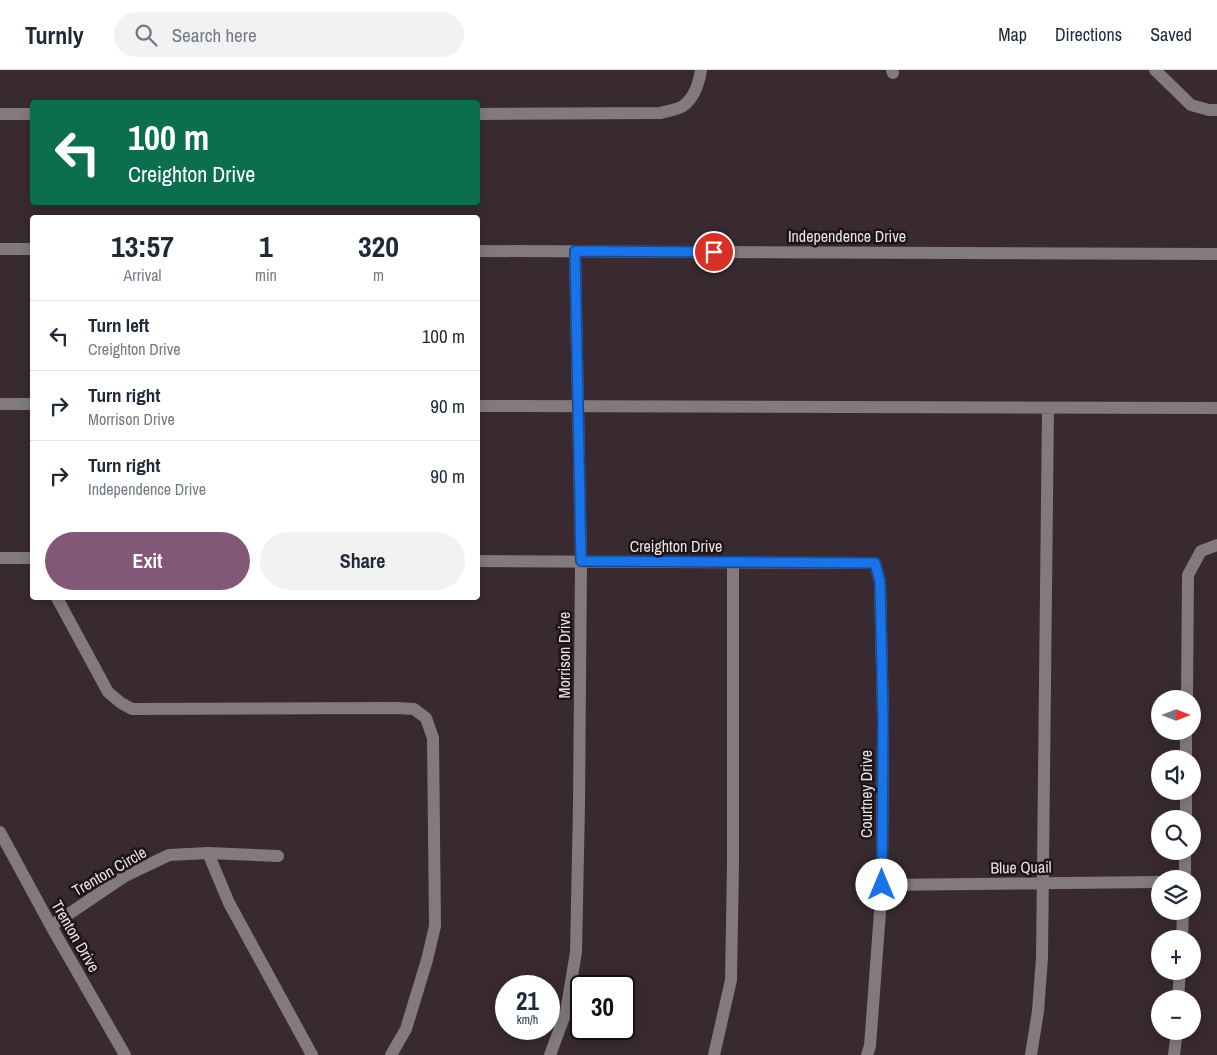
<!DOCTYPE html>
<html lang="en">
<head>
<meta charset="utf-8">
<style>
  :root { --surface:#fff; --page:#f2f2f3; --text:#1f2937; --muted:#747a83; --line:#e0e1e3; --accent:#825777 }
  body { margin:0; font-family:"Archivo Narrow",sans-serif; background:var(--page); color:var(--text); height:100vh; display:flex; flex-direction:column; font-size:19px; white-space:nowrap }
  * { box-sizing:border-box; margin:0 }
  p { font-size:16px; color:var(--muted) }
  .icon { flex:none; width:28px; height:28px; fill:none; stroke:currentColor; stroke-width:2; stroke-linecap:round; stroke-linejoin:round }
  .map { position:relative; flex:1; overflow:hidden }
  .details { position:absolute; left:30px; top:145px; width:450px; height:385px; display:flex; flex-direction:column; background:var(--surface); border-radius:5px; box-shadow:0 2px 12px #0003 }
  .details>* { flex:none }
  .guide { position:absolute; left:30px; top:30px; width:450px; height:105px; border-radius:5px; box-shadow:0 2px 12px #0003; background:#0b6e4f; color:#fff; overflow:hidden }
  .needle { width:32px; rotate:90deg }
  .fabs { position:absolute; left:1151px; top:620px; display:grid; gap:10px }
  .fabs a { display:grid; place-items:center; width:50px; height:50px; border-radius:50%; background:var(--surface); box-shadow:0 2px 12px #0003; font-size:25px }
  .speed { position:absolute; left:495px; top:905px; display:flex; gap:10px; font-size:25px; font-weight:700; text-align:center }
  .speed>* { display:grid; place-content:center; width:65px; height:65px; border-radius:50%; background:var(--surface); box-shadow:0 2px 12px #0003; line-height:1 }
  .speed small { font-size:12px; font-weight:400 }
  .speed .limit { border:2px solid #111; border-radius:8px; background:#fff; color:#111 }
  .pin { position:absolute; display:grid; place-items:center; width:42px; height:42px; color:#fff; margin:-21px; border:2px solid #fff; border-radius:50%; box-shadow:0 1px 5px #0007 }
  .me { position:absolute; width:55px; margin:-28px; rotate:0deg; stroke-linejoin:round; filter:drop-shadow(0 0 4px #0008) }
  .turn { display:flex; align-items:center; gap:18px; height:105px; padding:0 15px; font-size:22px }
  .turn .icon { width:65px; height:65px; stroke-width:2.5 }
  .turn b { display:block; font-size:35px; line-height:42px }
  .eta { display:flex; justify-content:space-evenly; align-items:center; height:85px; text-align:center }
  .eta b { font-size:30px; font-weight:700; line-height:35px }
  .primary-button { display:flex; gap:10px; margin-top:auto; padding:10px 15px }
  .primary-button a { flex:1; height:58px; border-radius:30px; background:var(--accent); color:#fff; font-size:20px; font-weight:700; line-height:58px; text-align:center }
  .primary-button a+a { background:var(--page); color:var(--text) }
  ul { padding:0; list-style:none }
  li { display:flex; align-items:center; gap:15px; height:70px; padding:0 15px; border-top:1px solid var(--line) }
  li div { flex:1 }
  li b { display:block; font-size:19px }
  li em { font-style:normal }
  header { display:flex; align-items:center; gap:30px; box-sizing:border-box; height:70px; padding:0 25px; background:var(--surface); border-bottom:1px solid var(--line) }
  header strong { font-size:24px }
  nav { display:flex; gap:28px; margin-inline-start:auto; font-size:18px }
  .search { width:350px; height:45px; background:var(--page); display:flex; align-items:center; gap:12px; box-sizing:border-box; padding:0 18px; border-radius:28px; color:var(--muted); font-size:19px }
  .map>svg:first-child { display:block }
</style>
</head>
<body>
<header>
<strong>Turnly</strong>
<div class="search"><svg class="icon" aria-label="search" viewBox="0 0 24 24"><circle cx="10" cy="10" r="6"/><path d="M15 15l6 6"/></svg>Search here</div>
<nav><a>Map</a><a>Directions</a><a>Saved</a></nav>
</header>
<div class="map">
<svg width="1217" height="985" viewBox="0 0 1217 985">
  <rect width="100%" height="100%" fill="#382a30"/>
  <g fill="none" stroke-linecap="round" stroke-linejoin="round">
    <!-- minor -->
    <path stroke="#827a7d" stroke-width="12" d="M892 0 893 3
      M1155 0 1191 35 1209 40H1217
      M0 44H32
      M478 44 660 43C667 41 677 40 683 36 694 28 699 13 701 0
      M0 179H32
      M478 181 1217 184
      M0 334H32
      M478 336 1217 338
      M0 488H32
      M478 491 875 493 880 512 883 648 882 815 870 976 867 985
      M57 528 108 622 121 633 132 639 397 638 414 639 426 648 433 668 435 856 427 890 406 959 391 985
      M1187 629 1188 505 1201 481 1217 475
      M1186 689V661
      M1186 749V721
      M0 762 51 856 125 985
      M208 783 229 833 312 985
      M1185 809V781
      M882 815 1160 812
      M51 856 125 806 169 785 208 783 278 786
      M1182 869 1183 841
      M1178 929 1180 901
      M550 985 566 942 576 882 579 735 581 491 575 181
      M714 985 731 910 733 794V492
      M1031 985 1038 941 1042 888 1048 338
      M1174 985 1177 961"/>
  </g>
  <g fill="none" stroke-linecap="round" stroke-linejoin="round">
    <!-- route casing -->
    <g stroke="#114b97" stroke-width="12">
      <path id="route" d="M714 182 575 181 581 491 875 493 880 512 883 648 882 815"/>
    </g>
    <!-- route -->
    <use href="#route" stroke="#1a73e8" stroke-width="9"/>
  </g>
  <g text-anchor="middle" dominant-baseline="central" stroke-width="5" stroke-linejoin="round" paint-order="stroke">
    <!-- street labels -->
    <g font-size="16" fill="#ebe2e6" stroke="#1b1517">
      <text x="847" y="166">Independence Drive</text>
      <text x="676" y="476">Creighton Drive</text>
      <text transform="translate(564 585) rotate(-90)">Morrison Drive</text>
      <text transform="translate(866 724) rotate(-90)">Courtney Drive</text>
      <text transform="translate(1021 797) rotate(-1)">Blue Quail</text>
      <text transform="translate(109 801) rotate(-30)">Trenton Circle</text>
      <text transform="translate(76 866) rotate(60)">Trenton Drive</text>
    </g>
  </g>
</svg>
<div class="fabs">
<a><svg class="needle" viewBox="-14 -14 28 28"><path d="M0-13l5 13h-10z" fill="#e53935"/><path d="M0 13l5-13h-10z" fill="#747a83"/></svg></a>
<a><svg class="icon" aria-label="sound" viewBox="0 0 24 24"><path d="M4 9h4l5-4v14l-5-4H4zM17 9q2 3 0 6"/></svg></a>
<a><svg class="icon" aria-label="search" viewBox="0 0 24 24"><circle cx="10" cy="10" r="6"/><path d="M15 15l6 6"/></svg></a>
<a><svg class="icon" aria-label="layers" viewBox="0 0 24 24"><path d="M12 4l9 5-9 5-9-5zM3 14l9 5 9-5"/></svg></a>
<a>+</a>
<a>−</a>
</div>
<div class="speed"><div>21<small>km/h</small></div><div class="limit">30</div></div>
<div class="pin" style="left:714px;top:182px;background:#d93025"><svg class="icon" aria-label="arrive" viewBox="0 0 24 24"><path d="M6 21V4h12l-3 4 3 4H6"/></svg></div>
<svg class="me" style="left:882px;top:815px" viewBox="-20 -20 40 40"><circle r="19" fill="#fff"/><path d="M0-13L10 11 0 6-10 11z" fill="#1a73e8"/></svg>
<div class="guide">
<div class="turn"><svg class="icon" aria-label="left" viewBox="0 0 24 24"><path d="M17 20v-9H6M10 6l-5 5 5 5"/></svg><div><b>100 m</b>Creighton Drive</div></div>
</div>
<section class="details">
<div class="eta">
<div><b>13:57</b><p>Arrival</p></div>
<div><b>1</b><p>min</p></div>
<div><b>320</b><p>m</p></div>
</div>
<ul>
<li><svg class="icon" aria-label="left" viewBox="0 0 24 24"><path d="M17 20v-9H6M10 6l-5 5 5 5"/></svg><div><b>Turn left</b><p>Creighton Drive</p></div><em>100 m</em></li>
<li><svg class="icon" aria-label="right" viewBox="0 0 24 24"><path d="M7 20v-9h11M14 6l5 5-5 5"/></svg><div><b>Turn right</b><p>Morrison Drive</p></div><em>90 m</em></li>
<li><svg class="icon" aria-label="right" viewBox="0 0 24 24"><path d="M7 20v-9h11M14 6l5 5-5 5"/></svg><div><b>Turn right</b><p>Independence Drive</p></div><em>90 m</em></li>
</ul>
<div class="primary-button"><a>Exit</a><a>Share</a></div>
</section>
</div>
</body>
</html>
